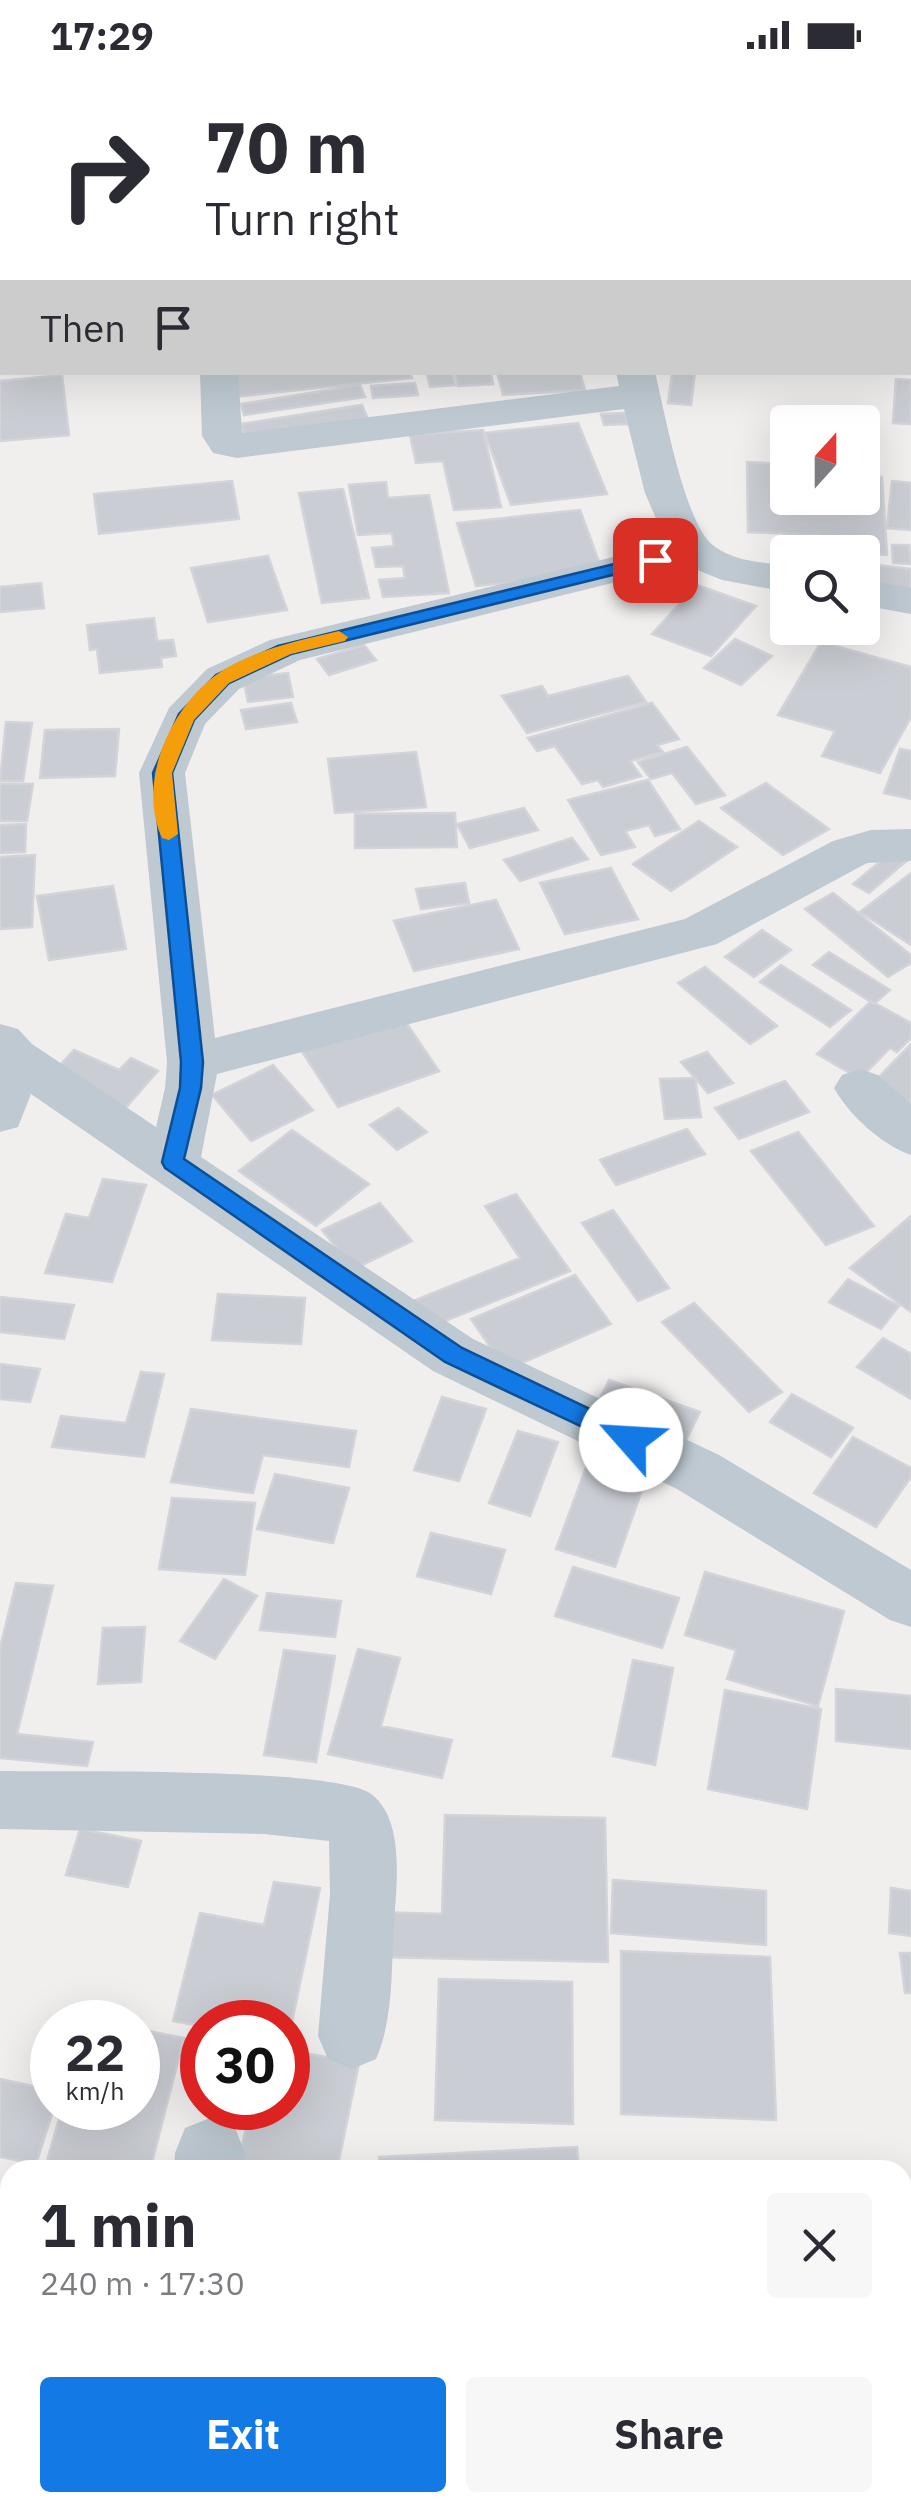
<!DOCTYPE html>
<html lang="en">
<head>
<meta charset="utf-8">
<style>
  :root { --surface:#fff; --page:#f7f7f7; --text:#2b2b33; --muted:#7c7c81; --accent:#1379e5 }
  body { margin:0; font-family:"IBM Plex Sans",sans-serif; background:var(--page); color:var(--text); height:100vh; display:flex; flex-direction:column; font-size:38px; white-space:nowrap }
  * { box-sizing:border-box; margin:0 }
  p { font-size:32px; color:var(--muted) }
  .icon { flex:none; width:55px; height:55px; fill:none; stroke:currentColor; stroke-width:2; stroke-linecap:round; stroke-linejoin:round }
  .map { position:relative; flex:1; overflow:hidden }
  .side { position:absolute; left:0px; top:2090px; width:912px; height:352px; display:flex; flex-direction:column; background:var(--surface); border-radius:30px 30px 0 0; box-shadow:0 10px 40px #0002 }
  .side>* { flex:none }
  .guide { position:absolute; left:0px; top:0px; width:912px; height:305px; box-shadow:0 10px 40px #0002; background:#fff; color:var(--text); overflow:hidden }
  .needle { width:65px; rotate:21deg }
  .buttons { position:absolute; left:770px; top:335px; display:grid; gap:20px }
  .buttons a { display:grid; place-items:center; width:110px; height:110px; border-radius:10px; background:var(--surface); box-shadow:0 10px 40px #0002; font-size:50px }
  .speed { position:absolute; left:30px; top:1930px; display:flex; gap:20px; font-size:50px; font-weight:700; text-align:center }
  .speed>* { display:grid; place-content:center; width:130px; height:130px; border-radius:50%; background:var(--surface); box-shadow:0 10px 40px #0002; line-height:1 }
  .speed small { font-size:25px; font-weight:400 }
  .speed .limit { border:15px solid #d22; background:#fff; color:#111 }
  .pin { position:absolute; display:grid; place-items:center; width:85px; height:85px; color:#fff; margin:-42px; border-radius:20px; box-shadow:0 5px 15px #0006 }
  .me { position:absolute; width:110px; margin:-55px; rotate:296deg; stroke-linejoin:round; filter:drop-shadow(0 0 8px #0008) }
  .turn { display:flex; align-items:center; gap:35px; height:210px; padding:0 40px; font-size:45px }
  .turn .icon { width:130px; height:130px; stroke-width:2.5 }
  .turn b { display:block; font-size:70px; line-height:85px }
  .then { display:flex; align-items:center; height:95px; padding:0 40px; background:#0003; gap:20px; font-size:38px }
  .round { display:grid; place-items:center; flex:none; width:105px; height:105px; border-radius:10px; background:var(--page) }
  .head { display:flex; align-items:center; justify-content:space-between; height:170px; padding:0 40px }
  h1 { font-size:60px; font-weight:800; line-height:75px }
  .button { display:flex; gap:20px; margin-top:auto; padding:20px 40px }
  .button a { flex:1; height:115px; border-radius:10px; background:var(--accent); color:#fff; font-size:40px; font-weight:800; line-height:115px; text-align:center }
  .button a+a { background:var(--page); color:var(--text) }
  .status { display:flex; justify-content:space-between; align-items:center; height:70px; padding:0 50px; background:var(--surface); direction:ltr }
  .status svg { height:28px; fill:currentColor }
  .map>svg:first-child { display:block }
</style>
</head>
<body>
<div class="status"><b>17:29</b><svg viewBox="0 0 49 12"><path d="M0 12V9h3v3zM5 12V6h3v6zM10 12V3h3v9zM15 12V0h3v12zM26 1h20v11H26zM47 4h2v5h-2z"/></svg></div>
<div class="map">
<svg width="911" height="2441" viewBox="0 0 911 2441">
  <rect width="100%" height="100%" fill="#f1eeee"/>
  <!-- building -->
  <path fill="#cacdd3" stroke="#d2d4da" stroke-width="2.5" d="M247 302H410L412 308 234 327 229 305Z
    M455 302H491L493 314 458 316Z
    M497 302H580L585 320 503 325Z
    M652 302H695L691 335 668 333 672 304Z
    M452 303 455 315 430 317 427 304Z
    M62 305 69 365 0 371V311Z
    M896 309 911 310V354L893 353Z
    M415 313 418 325 373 328 371 316Z
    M360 315 365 327 244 345 241 334Z
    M362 335 368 349 245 368 241 354Z
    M625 343 627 354 604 355 601 344Z
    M578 353 607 424 511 435 485 363Z
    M483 360 501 437 454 440 443 391 416 393 410 365Z
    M747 392 788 394V428H862V407H882L887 485 818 482V465L748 462Z
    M232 411 239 449 99 464 94 424Z
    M892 411 911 413V460L887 458Z
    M386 412 388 428 429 425 449 523 383 527 379 510 405 508 403 496 376 497 372 478 394 476 392 463 358 465 349 415Z
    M343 419 369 528 322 533 299 423Z
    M580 440 603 503 476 516 457 453Z
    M648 459 660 491 633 494 621 462Z
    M892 475H909L911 494 893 493Z
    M268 486 287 540 208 552 191 498Z
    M867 494 911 499V521L864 516Z
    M41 513 44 538 0 542V517Z
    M697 515 756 536 711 586 652 564Z
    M154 548 157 571 173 570 176 586 161 588 162 597 100 603 97 579 90 580 87 555Z
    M735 569 772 586 741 615 704 598Z
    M821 572 911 597V647L880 703 822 686 835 661 778 645Z
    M364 575 376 590 329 605 317 589Z
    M288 603 293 627 248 632 243 608Z
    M628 606 646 632 527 663 502 626 542 616 548 626Z
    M291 633 297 652 246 659 241 640Z
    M652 633 679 669 657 675 663 682 630 691 641 706 603 717 598 710 582 714 555 676 537 681 528 668Z
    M6 652 32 653 23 711H0Z
    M119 659 115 706 40 708 45 660Z
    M687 677 725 725 696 734 672 703 651 709 638 692Z
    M900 679 911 681V729L884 723Z
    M416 682 426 737 335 743 328 689Z
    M648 710 680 759 655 766 649 755 625 761 635 777 601 785 568 730Z
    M766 713 829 759 783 785 721 738Z
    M0 714H33L27 751H0Z
    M524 738 538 760 470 778 457 754Z
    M455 743 457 777 355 778V744Z
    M699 751 737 777 671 821 633 794Z
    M26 754 25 782 0 783V755Z
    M572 768 588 789 520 811 504 790Z
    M900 775 911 780V787L869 823 853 814Z
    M35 785 32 857 0 859V787Z
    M611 798 638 849 565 864 540 813Z
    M911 803V875L860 842Z
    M465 813 469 833 421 839 416 819Z
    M113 816 126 879 49 890 37 826Z
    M833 823 911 885V893L888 907 805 839Z
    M496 830 519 879 414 901 394 851Z
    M762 860 791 880 754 907 725 887Z
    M829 882 890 920 874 934 813 895Z
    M781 895 851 940 830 957 760 912Z
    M705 897 777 956 750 974 678 913Z
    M871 931 911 953V968L897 982 890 978 860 1009 817 984Z
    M401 945 439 1001 338 1037 301 980Z
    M911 974V1034L873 1013Z
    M74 980 119 1000 131 988 158 1001 122 1042 48 1008Z
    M707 982 733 1013 708 1023 681 992Z
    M273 995 313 1040 251 1071 212 1025Z
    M695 1008 701 1047 665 1049 660 1009Z
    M785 1011 809 1042 739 1069 715 1038Z
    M398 1038 427 1062 397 1080 370 1055Z
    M687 1059 705 1084 616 1115 600 1090Z
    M292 1060 369 1114 316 1156 239 1101Z
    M798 1062 874 1156 826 1175 751 1081Z
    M103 1109 146 1115 112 1212 45 1203 66 1144 89 1148Z
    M516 1124 570 1201 425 1259 408 1233 520 1188 485 1136Z
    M380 1133 412 1171 354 1199 322 1160Z
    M613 1140 669 1218 638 1231 582 1153Z
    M911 1146V1242L850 1198Z
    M575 1205 611 1254 506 1300 471 1249Z
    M848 1209 899 1236 881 1259 829 1232Z
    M218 1224 305 1228 301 1274 212 1270Z
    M0 1227 74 1235 64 1269 0 1262Z
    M694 1233 782 1322 749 1342 662 1252Z
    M883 1268 911 1284V1329L857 1297Z
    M0 1294 40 1299 30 1332 0 1329Z
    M141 1302 164 1304 144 1387 52 1377 61 1346 126 1353Z
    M609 1310 700 1342 684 1374 594 1341Z
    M792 1324 853 1358 831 1387 770 1352Z
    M442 1327 486 1339 459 1411 414 1400Z
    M191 1339 356 1361 349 1397 263 1385 253 1423 171 1412Z
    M518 1361 558 1372 530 1446 489 1433Z
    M853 1367 911 1398V1407L876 1457 814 1423Z
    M591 1384 649 1400 615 1497 556 1479Z
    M275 1404 349 1418 333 1473 257 1459Z
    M172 1428 255 1433 245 1505 159 1499Z
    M431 1463 505 1480 491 1524 417 1506Z
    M573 1497 679 1528 662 1578 555 1546Z
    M705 1502 844 1541 818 1636 727 1609 736 1580 685 1565Z
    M224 1509 257 1526 215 1589 180 1571Z
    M16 1513 53 1516 17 1664 93 1672 87 1696 0 1688V1578Z
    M267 1523 341 1531 335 1567 260 1560Z
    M145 1557 141 1612 98 1614 103 1558Z
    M358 1579 400 1588 381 1656 452 1670 442 1708 328 1684Z
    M284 1580 335 1586 316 1692 264 1685Z
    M633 1590 673 1598 655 1695 613 1686Z
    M836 1619 911 1626V1679L836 1671Z
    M725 1620 821 1639 807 1739 708 1719Z
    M445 1745 605 1748 608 1892 377 1887 379 1842 442 1844Z
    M80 1759 141 1771 128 1817 66 1805Z
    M613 1810 766 1821V1875L611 1863Z
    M274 1812 320 1818 288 1971V1952H202V1956L173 1951 200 1843 264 1855Z
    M891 1818 911 1821V1866L889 1863Z
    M621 1881 770 1887 776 2050 621 2044Z
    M900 1883H911V1923H905Z
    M439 1909 572 1912 573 2054 435 2050Z
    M138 1959 184 1968 150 2100H93L47 2091 62 2038H138Z
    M288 1980 359 1993 337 2100H236L251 2038H288Z
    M0 2009 52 2020 54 2038 36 2094 0 2087Z
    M577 2077 579 2100H380L379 2087Z
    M0 2125 10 2126V2175H0Z
    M0 2187H10V2272L0 2341Z
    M902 2386 911 2401V2441H818L814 2432H902Z
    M670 2432H714L715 2441H670Z"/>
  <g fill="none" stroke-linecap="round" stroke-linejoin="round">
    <!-- minor -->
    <path fill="#bec9d1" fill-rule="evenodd" d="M534 0H575L577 2H536Z
      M0 39H2V59H0Z
      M910 86 911 87V109L910 108Z
      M910 279 911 280V304L907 302H910Z
      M200 302H238L242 363 619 316 616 302H655C664 339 685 456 714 476 735 492 762 492 788 496V522L722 510 685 495 300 590 239 619 205 654 185 703 215 968 685 849 833 771 871 760 911 759V791L867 793 717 874 217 1004 201 1087 473 1269 719 1385 911 1500V1557L890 1550 677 1419 433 1301 31 1024 18 1057 0 1062V954L18 959 32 974 156 1057 165 1018 167 992 139 703 169 638 207 599 270 570 667 474 645 423 624 339 237 388 213 383 202 366Z
      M862 509 911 518V544L862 535Z
      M860 999 878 1005 911 1034V1085C882 1075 849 1045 834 1018L842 1005Z
      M0 1701C60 1702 336 1697 371 1724 406 1750 396 1817 394 1854 391 1899 394 1948 376 1989L352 1999 328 1989 318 1966 330 1824 329 1771 264 1764 0 1759Z
      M210 2048 235 2058 245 2083 244 2100H174L175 2083 185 2058Z
      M911 2228V2302L902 2304V2230Z
      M169 2432H245V2441H169Z
      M313 2432H412L408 2441H310Z
      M593 2432H669L671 2441H595Z"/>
  </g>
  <!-- route -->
  <path fill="#1379e5" stroke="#0c4f95" stroke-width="2.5" d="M655 484 664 490 661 493 291 584 229 613 194 650 172 703 203 992 201 1018 184 1089 462 1278 640 1363 643 1370 640 1377 631 1380 445 1292 165 1098 162 1092 180 1018 181 992 153 703 179 644 216 605 278 576Z"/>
  <!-- slow -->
  <path fill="#f59e0b" d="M339 561 348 567 345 571 291 584 229 613 194 650 172 703 178 764 169 770 162 768C137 713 169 640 216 605 251 580 298 571 339 561Z"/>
</svg>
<div class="buttons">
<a><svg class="needle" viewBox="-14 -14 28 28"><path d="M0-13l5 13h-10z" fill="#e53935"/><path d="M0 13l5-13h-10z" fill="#7c7c81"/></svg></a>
<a><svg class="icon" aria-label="search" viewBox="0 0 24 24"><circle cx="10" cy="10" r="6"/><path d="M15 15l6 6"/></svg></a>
</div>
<div class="speed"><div>22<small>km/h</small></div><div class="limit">30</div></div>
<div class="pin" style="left:655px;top:490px;background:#d93025"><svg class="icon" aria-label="arrive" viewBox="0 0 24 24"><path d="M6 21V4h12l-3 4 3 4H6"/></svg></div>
<svg class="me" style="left:631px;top:1370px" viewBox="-20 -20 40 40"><circle r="19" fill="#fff"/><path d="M0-13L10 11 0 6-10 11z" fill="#1379e5"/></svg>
<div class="guide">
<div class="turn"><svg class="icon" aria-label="right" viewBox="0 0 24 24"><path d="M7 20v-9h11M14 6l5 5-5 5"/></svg><div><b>70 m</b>Turn right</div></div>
<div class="then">Then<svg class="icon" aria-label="arrive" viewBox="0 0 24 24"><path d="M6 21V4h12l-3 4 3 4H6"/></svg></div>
</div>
<section class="side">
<div class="head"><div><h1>1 min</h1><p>240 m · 17:30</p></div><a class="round"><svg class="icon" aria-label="close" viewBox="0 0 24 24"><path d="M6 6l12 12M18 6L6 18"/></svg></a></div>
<div class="button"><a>Exit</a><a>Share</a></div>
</section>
</div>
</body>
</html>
